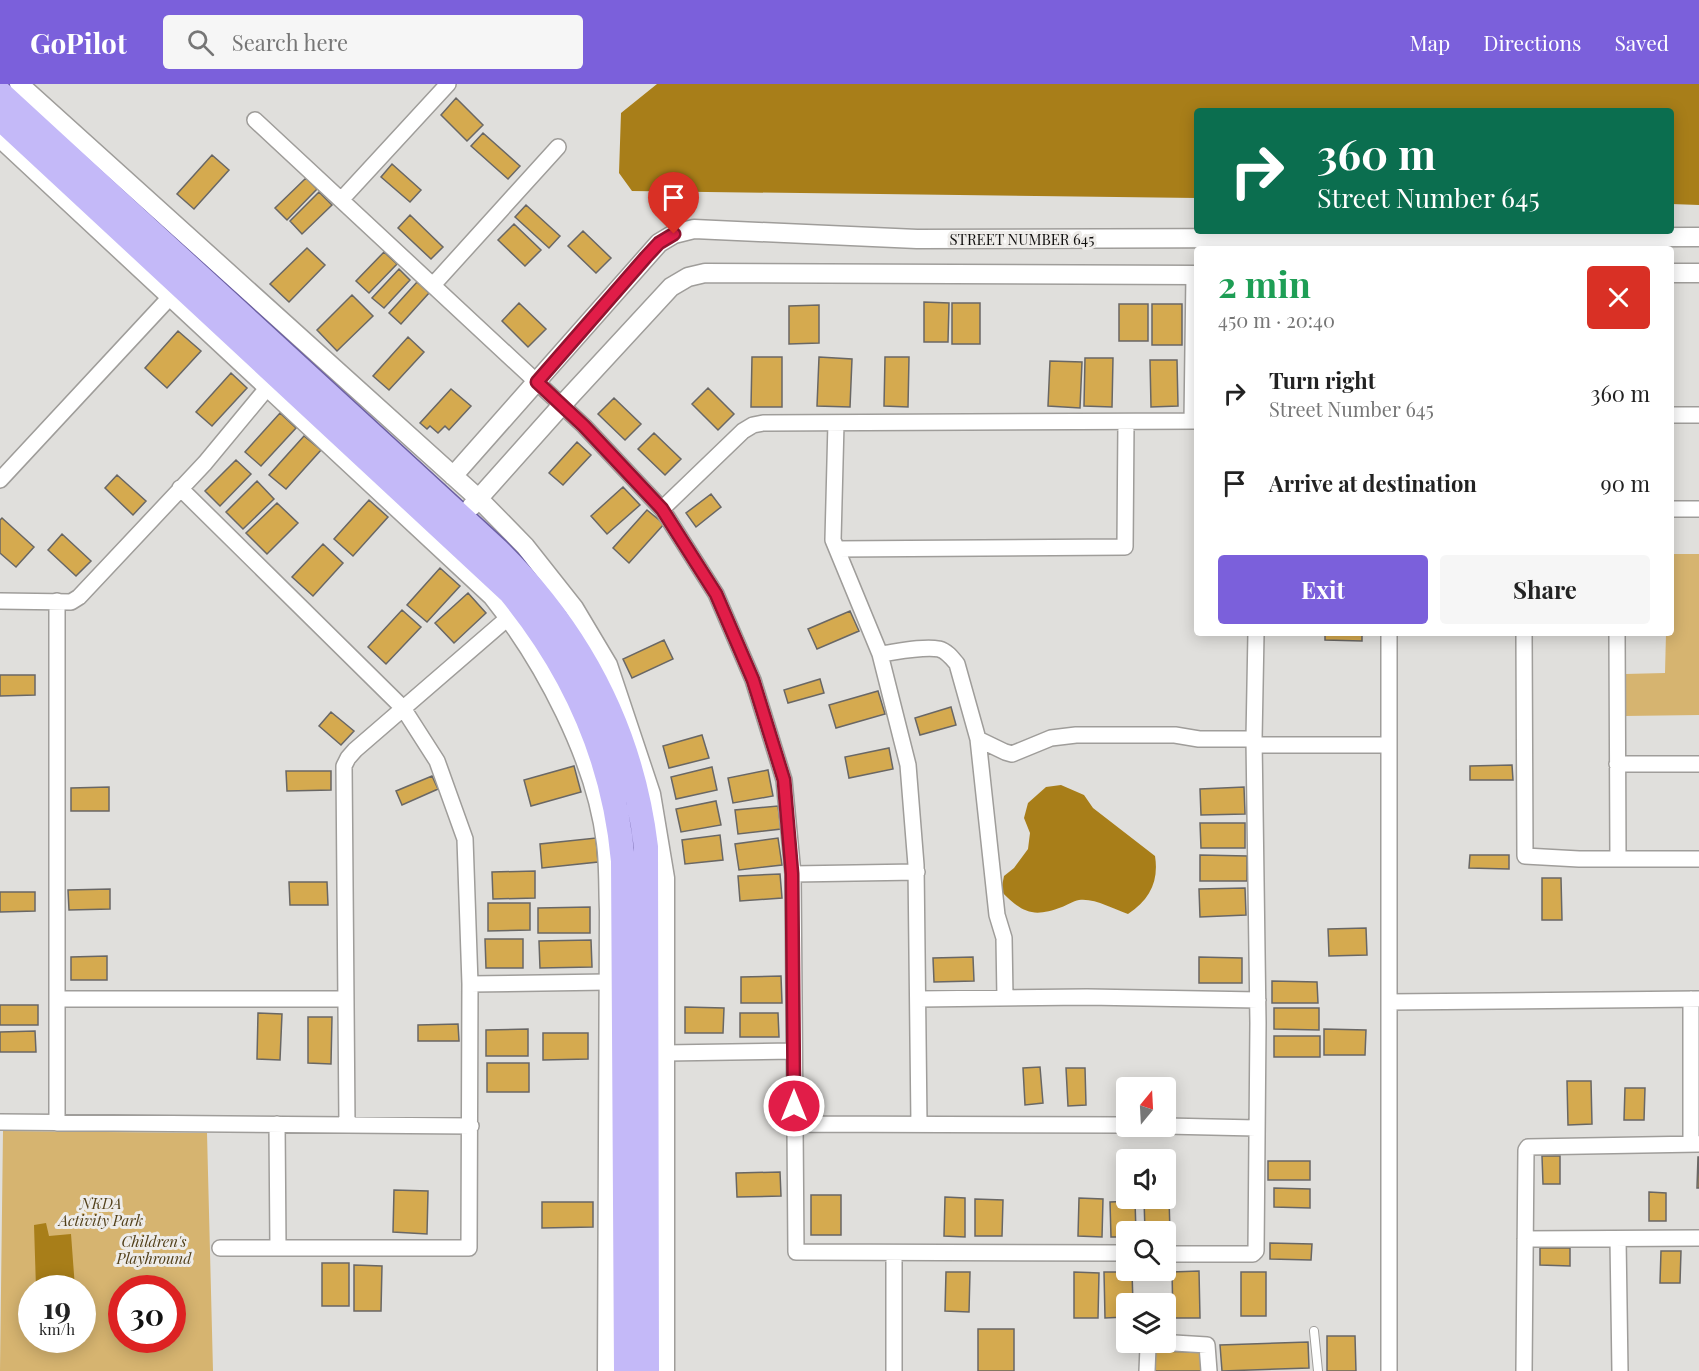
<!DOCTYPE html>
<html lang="en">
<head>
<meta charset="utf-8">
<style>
  :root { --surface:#fff; --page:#f6f6f6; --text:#222; --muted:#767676; --accent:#7b60db }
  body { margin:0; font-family:"Playfair Display",serif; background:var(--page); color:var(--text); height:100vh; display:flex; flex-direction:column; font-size:22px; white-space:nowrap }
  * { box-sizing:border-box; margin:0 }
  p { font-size:20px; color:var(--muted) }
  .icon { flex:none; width:33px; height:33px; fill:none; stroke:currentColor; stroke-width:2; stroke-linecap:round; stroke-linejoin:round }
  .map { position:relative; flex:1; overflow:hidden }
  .sheet { position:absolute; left:1194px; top:162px; width:480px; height:390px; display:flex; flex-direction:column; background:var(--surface); border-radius:6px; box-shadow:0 3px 15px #0003 }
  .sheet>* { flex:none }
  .top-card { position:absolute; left:1194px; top:24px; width:480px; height:126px; border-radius:6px; box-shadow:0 3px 15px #0003; background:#0b6e4f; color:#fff; overflow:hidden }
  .needle { width:39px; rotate:18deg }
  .fabs { position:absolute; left:1116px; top:993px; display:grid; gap:12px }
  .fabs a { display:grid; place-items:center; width:60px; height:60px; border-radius:6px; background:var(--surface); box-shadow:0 3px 15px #0003; font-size:30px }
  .speed { position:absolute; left:18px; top:1191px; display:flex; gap:12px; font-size:30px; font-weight:700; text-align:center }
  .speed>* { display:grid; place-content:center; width:78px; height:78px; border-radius:50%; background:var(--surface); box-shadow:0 3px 15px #0003; line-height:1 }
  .speed small { font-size:15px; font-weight:400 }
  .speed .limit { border:9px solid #d22; background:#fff; color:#111 }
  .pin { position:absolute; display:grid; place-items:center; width:51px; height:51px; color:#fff; margin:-62px -26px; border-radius:50% 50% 50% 0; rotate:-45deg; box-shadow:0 0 6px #0007 }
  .pin .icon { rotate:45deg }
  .me { position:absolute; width:66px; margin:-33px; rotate:0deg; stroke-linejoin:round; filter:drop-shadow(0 0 4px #0008) }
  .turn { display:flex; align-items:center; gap:21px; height:126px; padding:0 24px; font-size:27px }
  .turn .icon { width:78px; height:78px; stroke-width:2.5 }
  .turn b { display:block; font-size:42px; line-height:51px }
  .round { display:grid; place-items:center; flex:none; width:63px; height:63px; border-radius:6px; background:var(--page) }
  .overview { display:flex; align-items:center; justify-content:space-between; height:102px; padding:0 24px }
  h1 { font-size:36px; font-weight:700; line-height:45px; color:#1e9e55 }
  .action { display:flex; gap:12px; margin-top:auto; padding:12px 24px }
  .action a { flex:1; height:69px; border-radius:6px; background:var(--accent); color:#fff; font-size:24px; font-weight:700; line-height:69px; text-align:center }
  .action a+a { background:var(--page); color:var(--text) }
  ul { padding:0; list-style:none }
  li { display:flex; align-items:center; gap:18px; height:90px; padding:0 24px }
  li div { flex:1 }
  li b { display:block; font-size:22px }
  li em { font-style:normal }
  header { display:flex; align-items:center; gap:36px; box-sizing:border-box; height:84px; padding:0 30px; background:var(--accent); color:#fff }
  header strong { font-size:28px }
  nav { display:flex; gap:33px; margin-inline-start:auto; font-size:21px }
  .search { width:420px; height:54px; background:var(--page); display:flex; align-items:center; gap:15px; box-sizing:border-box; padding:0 21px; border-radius:6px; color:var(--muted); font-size:22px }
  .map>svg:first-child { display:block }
</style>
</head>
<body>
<header>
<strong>GoPilot</strong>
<div class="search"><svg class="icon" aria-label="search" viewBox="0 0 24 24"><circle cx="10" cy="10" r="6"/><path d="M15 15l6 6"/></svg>Search here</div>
<nav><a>Map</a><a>Directions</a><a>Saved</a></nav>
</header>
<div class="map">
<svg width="1699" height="1287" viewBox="0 0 1699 1287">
  <rect width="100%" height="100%" fill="#e0dfdc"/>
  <!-- green -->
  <path fill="#d6b470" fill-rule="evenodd" d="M1671 470H1699V631L1624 632 1625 590 1665 589 1666 549H1671Z
    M3 1047 207 1049 213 1287H0ZM32 1204H82V1256H32ZM122 1204H172V1256H122Z"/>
  <!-- water -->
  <path fill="#a87e19" d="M657 0H1699V121L1671 120V27H1197V114L632 107 619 89 621 29Z
    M1061 701 1084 711 1093 724 1155 772C1159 797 1150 816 1128 830 1113 825 1095 814 1079 816 1073 817 1067 821 1062 823 1033 834 1022 829 1001 807L1004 792 1014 784 1028 765 1030 749 1024 734 1028 719 1046 703Z
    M46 1139 49 1152 71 1150 75 1204H36L34 1141Z"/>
  <!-- building -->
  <path fill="#d5aa4f" stroke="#696765" stroke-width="1.5" d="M456 14 483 41 467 57 441 31Z
    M483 49 520 82 508 95 471 62Z
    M212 71 229 86 194 125 177 110Z
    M392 80 421 106 410 118 381 93Z
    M306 94 317 105 287 136 275 124Z
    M319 108 332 121 302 150 290 137Z
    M526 121 560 152 549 164 515 133Z
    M410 131 443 163 431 175 398 144Z
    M514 140 541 166 525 182 498 156Z
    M583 147 611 174 596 189 568 162Z
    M307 164 325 181 289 218 270 200Z
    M384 168 397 180 369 209 356 197Z
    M399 185 410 196 384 224 372 214Z
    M417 198 429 209 401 240 389 229Z
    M352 211 373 232 337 267 317 246Z
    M924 218 949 219 948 258H924Z
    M519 219 546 245 528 263 502 237Z
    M952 219H980V260H952Z
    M1119 220H1148V257H1119Z
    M1152 220H1182V261H1152Z
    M819 221V259L789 260V222Z
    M178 247 201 267 167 304 145 284Z
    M408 253 424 268 389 306 373 292Z
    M752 273H782V323H751Z
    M819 273 852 275 850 323 817 322Z
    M885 273H909L908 323 884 322Z
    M1085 274H1113L1112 323 1084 322Z
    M1150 276H1177L1178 322 1151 323Z
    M1050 277 1082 278 1080 324 1048 322Z
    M231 289 247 304 212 342 196 328Z
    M708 304 734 330 718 346 692 320Z
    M451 305 471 322 449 346 445 342 438 349 430 342 427 345 420 339Z
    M614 314 641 340 625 356 598 330Z
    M280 329 296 344 261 382 245 368Z
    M654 349 681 375 665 391 638 365Z
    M304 352 321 366 286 405 269 391Z
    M577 358 591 371 563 401 549 389Z
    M236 376 251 390 220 422 205 407Z
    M117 391 146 417 133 431 105 404Z
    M257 397 274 415 243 445 226 428Z
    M623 403 640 421 607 450 591 432Z
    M711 410 721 423 696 443 686 429Z
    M369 416 388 433 353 472 334 455Z
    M277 419 298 439 267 470 246 449Z
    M647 426 664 440 629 479 613 464Z
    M2 434 34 463 16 483 0 469V436Z
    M62 450 91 477 76 492 48 466Z
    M323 460 343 479 313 512 292 493Z
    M440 484 460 502 427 538 407 521Z
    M468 509 486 529 454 559 435 539Z
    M402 526 421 543 386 580 368 563Z
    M850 527 859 547 817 565 808 545Z
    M1325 549H1362V557L1325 556Z
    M664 556 673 575 632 594 623 575Z
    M0 591H35V611L0 612Z
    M820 595 824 609 788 619 784 606Z
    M878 607 885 630 836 644 829 621Z
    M951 623 956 641 920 651 915 634Z
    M331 628 354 647 341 661 319 642Z
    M702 651 709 674 669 684 663 662Z
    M889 664 893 685 849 694 845 673Z
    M1512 681 1513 696H1470V682Z
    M574 682 581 708 531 722 524 696Z
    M712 683 717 706 676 715 671 693Z
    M768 686 773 712 733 719 728 694Z
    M286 687H331V706L287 707Z
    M432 692 438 705 402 721 396 707Z
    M109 703V727H71V704Z
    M1244 703 1245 730 1201 731 1200 705Z
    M716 717 721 741 681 748 676 725Z
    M778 722 781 745 738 750 735 726Z
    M1200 739H1245V764H1201Z
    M720 751 723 776 685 780 682 756Z
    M596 754 598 778 542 784 540 760Z
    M778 754 782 781 739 786 735 760Z
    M1200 771 1247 772V797H1200Z
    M1470 771H1509V785L1469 784Z
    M535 787V814L493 815 492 788Z
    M780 790 782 814 740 817 738 792Z
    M1542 794H1561L1562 836H1542Z
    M289 798H327L328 821H290Z
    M1245 804 1246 831 1200 833 1199 805Z
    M110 805V825L69 826 68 806Z
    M0 808H35V827L0 828Z
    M488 819H530V846L488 847Z
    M590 823V849H538V824Z
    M1366 844 1367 871 1329 872 1328 845Z
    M485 855H523V884H486Z
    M591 856 592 883 540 884 539 857Z
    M107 872V896H71V873Z
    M973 873 974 897 934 898 933 874Z
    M1199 873 1242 874V899H1199Z
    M781 892 782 919H741V893Z
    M1272 897 1317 898 1318 919H1272Z
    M0 921H38V941H0Z
    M685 923 724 924 723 949H685Z
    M1274 924H1319V946L1274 945Z
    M258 929 282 930 280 976 257 975Z
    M740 929H778L779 953H740Z
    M308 933H332L331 980 308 979Z
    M458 940 459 957H418V941Z
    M528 945V972H486V946Z
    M1324 945 1366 946 1365 971H1324Z
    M35 947 36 968H0V948Z
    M543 949H588V975L543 976Z
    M1274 952H1320V973H1274Z
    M487 979H529V1008H487Z
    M1040 983 1043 1019 1025 1021 1023 984Z
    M1066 984H1085L1086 1021 1068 1022Z
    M1567 997H1591L1592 1040 1568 1041Z
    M1625 1004H1645L1644 1036H1624Z
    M1542 1072H1560V1100H1543Z
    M1698 1073H1699V1104H1697Z
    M1268 1077H1310V1096H1268Z
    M780 1088 781 1112 737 1113 736 1089Z
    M1274 1104 1310 1105V1124L1274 1123Z
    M394 1106 428 1107 427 1150 393 1148Z
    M1649 1108 1666 1109V1137H1649Z
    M811 1111H841V1151H811Z
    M945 1113 965 1114V1153L944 1152Z
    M1079 1114 1103 1115 1102 1153 1078 1152Z
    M1169 1114 1170 1148H1145L1144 1115Z
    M975 1115 1003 1116 1002 1152H975Z
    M1135 1117 1136 1148H1126V1153H1111L1110 1118Z
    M542 1118H593V1143L542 1144Z
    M1270 1159 1312 1160 1311 1176 1270 1175Z
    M1540 1164H1570V1182L1540 1181Z
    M1661 1167H1681L1680 1199H1660Z
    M322 1179H349V1222H322Z
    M354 1181 382 1182 381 1227H354Z
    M1199 1187 1200 1234H1173L1172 1188Z
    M946 1188H970L969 1228 945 1227Z
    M1074 1188 1099 1189 1098 1234H1074Z
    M1104 1188H1132L1133 1220H1126V1233L1105 1234Z
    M1241 1188H1266V1232H1241Z
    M978 1245H1014V1287H978Z
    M1327 1252H1355L1356 1287H1327Z
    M1308 1258 1309 1284 1222 1287 1220 1261Z
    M1152 1267 1203 1268V1287H1151Z"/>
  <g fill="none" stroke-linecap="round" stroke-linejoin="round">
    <!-- service casing -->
    <g stroke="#9f9d9a" stroke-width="10">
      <path id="service" d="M1314 1247 1318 1287"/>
    </g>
    <!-- minor casing -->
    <g stroke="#9f9d9a" stroke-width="18">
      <path id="minor" d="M255 36 584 342 662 425 716 510 753 596 784 696 793 790 796 1168 1126 1169
        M341 116 448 0
        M433 201 558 63
        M1671 331H1699
        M1192 337 1194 191
        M836 339 833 456 880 570 908 681 916 781 919 1040
        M0 396 171 212
        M180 404 403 624 437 677 465 755 470 900 469 1164H220
        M662 425 743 347 753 341 763 339 1197 337
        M1671 425H1699
        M837 465 1125 463 1126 338
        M0 517 71 518 79 513 205 379 268 303
        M1389 549V1287
        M1524 549 1525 772 1579 775H1699
        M1617 549 1618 775
        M880 570C896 568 923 562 939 565 947 567 952 574 957 580L978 655 1005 668 1012 670 1051 654 1076 651H1175L1199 655H1254
        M978 655 997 831 1004 854 1005 914
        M1255 661H1388
        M1617 680H1699
        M793 790 917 788
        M470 900 608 898
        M57 915H346
        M919 915 1087 913 1258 916
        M1389 918 1699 915
        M665 969 794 967
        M0 1038 471 1042
        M57 1039V517
        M277 1040 278 1164
        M347 1040 344 682 348 674 355 666 509 533
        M794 1040 1126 1041
        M1166 1042 1256 1044
        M1691 1060V915
        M1525 1155 1699 1154
        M1618 1155 1620 1287
        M894 1169V1287
        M1166 1170H1253L1256 1167 1258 939 1254 655 1256 549
        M1158 1258 1207 1261 1209 1287
        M1147 1287 1148 1263 1151 1258
        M1524 1287 1526 1066 1528 1063 1699 1060"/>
    </g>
    <!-- tertiary casing -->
    <g stroke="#9f9d9a" stroke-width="21">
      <path id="tertiary" d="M19 0 479 415 525 462 574 524 608 581 651 710 665 794V1287
        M0 54 492 512C544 577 596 675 606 759 609 781 608 805 609 827L607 1287
        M1671 189H1699
        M453 392 659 159 674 150 694 145 917 155 1699 153
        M471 423 562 321 671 203 688 193 705 189 1197 191"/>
    </g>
    <!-- primary casing -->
    <g stroke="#6b5fa3" stroke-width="27">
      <path id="primary" d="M0 9 497 466C580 548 632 647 646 763L647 1287
        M0 34 510 508C574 586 614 677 623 777L626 1287"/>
    </g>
    <!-- service -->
    <use href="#service" stroke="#fff" stroke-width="8"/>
    <!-- minor -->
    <use href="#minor" stroke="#fff" stroke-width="15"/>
    <!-- tertiary -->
    <use href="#tertiary" stroke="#fff" stroke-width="18"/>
    <!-- primary -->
    <use href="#primary" stroke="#c4b9f8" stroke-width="24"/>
  </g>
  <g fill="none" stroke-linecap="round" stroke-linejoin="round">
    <!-- route casing -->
    <g stroke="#92132f" stroke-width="15">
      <path id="route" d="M674 150 659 159 646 173 537 298 584 342 662 425 716 510 753 596 784 696 792 790 794 1022"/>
    </g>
    <!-- route -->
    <use href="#route" stroke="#e11d48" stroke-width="10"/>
  </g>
  <g text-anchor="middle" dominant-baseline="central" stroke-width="6" stroke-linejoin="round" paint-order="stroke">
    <!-- street labels -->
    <g font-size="15" fill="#0f0e0d" stroke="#eeece9">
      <text x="1022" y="155">STREET NUMBER 645</text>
    </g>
    <!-- park labels -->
    <g font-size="15" font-style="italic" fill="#52401a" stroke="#eeece9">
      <text x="101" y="1119">NKDA<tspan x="101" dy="17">Activity Park</tspan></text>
      <text x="154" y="1157">Children's<tspan x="154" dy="17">Playhround</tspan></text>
    </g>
  </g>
</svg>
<div class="fabs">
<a><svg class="needle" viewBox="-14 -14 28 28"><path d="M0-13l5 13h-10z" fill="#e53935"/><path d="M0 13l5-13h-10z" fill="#767676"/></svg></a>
<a><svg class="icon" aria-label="sound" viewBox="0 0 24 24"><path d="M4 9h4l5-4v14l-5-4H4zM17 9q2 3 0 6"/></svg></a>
<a><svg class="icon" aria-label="search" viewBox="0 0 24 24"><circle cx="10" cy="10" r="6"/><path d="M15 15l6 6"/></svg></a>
<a><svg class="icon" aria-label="layers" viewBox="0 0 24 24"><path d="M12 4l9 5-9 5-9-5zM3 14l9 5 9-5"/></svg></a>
</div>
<div class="speed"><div>19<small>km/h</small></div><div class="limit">30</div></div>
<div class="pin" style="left:674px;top:150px;background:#d93025"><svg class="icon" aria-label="arrive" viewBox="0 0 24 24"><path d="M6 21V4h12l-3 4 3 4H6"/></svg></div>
<svg class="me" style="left:794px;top:1022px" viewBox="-20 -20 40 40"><circle r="17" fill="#e11d48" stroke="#fff" stroke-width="3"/><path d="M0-11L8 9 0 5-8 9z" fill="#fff"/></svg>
<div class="top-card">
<div class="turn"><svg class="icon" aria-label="right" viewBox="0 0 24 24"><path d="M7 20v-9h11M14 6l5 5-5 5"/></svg><div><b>360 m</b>Street Number 645</div></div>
</div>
<section class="sheet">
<div class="overview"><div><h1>2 min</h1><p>450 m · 20:40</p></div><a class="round" style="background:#d93025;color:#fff"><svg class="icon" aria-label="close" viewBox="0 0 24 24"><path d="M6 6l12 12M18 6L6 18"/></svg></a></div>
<ul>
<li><svg class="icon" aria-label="right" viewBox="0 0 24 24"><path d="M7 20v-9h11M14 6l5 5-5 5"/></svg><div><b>Turn right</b><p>Street Number 645</p></div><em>360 m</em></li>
<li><svg class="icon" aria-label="arrive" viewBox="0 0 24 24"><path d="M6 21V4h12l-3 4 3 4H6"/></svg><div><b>Arrive at destination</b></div><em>90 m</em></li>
</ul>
<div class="action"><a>Exit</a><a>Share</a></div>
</section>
</div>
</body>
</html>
